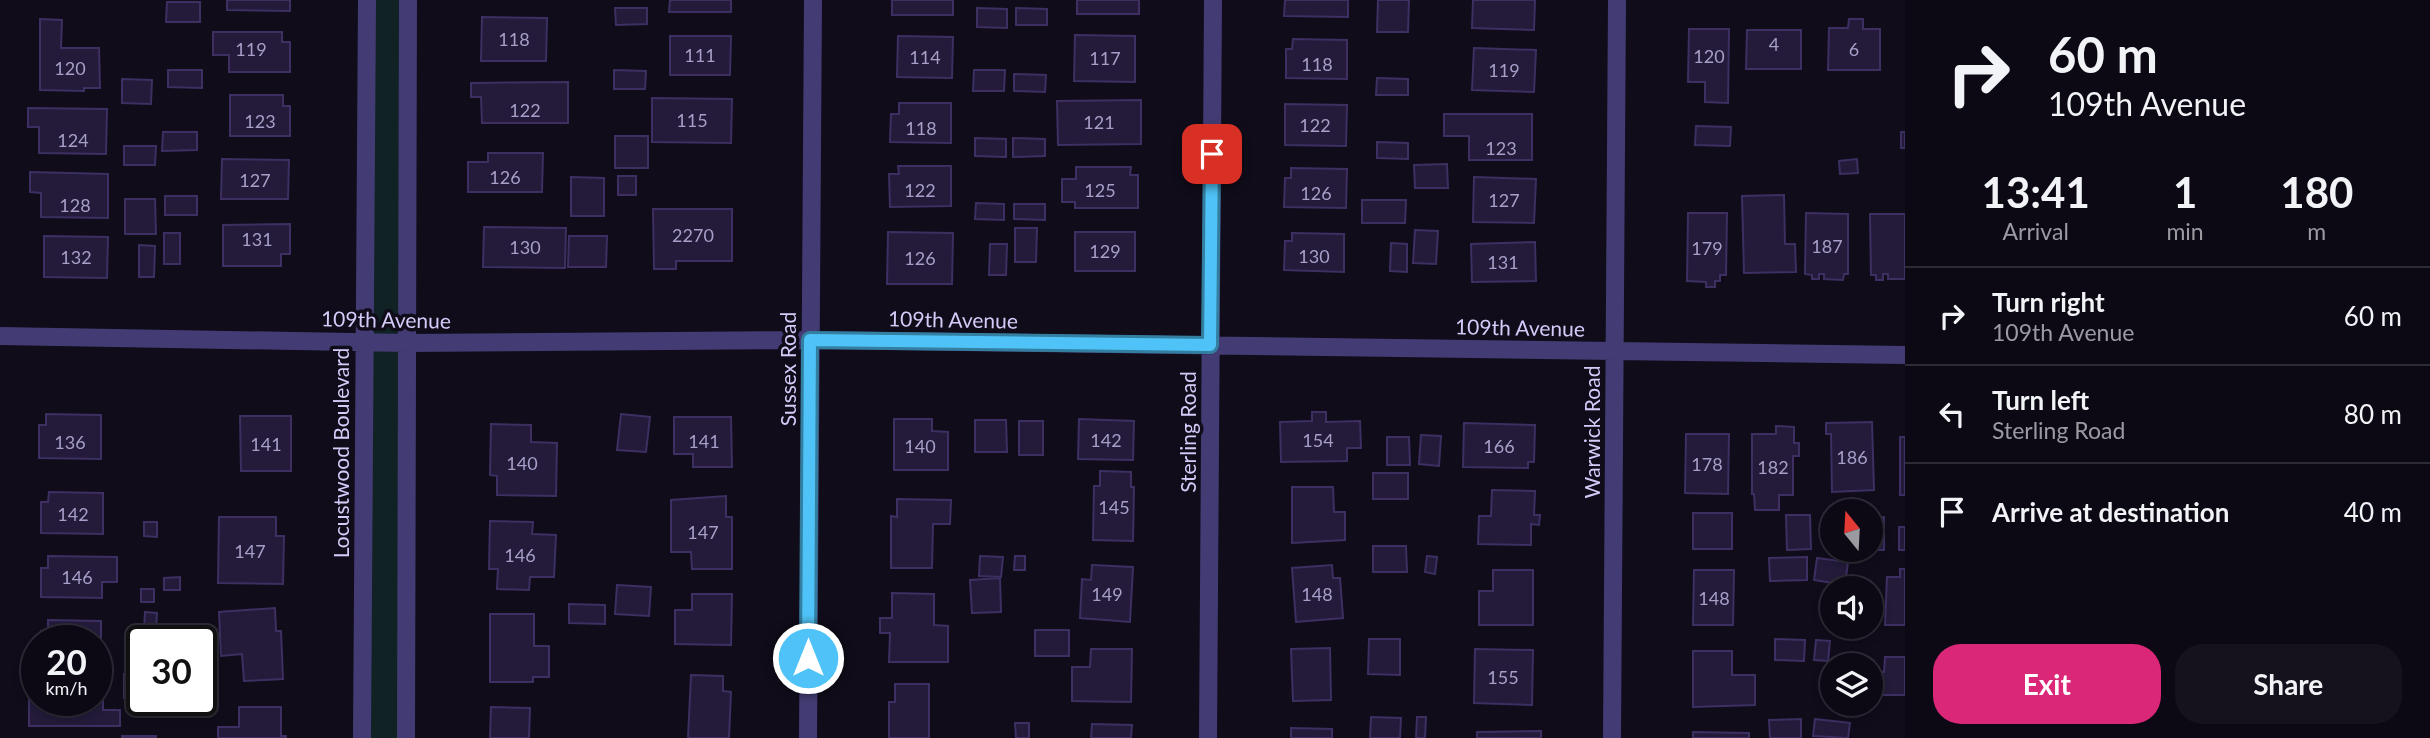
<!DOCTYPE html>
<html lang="en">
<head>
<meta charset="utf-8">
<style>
  :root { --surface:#0c0914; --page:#15121d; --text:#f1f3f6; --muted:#9a9aa0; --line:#2c2a34; --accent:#db2777 }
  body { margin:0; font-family:Lato,sans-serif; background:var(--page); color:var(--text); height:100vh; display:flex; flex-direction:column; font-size:26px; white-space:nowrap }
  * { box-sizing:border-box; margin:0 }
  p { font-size:23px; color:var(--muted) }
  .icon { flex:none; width:38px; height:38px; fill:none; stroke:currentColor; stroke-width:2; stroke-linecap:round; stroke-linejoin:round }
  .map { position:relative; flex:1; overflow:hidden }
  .details { display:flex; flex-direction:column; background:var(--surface); width:525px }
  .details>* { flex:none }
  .top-card { background:#0c0914; color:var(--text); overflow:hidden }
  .needle { width:46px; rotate:342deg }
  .controls { position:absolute; left:1820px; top:499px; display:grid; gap:14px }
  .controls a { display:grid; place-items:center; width:63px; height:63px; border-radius:50%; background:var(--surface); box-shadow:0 4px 10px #0003,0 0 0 2px var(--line); font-size:35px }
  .speed { position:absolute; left:21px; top:625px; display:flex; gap:14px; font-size:35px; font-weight:700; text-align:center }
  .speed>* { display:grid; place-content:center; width:91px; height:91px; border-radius:50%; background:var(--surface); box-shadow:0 4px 10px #0003,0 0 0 2px var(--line); line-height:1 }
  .speed small { font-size:18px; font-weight:400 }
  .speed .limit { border:4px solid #111; border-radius:10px; background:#fff; color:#111 }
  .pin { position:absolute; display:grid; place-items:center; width:60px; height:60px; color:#fff; margin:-30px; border-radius:14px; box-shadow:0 4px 10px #0006 }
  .me { position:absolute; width:77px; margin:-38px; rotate:0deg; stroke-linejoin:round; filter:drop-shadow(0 0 5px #0008) }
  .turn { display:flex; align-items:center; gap:24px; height:147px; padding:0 28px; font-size:32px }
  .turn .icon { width:91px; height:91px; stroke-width:2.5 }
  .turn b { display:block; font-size:49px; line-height:60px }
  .eta { display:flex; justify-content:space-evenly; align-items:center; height:119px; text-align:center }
  .eta b { font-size:42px; font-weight:700; line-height:49px }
  .action { display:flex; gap:14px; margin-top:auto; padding:14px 28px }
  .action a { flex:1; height:80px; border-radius:28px; background:var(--accent); color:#fff; font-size:28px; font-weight:700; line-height:80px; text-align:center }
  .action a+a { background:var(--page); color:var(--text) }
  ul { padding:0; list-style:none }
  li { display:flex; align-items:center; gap:21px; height:98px; padding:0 28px; border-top:2px solid var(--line) }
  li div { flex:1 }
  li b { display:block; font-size:26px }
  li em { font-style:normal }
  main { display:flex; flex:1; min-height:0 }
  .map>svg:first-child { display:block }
</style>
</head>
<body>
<main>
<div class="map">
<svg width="1905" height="738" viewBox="0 0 1905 738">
  <rect width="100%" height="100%" fill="#100c1a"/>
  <!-- green -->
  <path fill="#102223" d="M367 0H408L406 738H362Z"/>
  <!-- building -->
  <path fill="#231b39" stroke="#3d2f62" stroke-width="2" d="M227 0H290V11L227 10Z
    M670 0H731V12H669Z
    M892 0H953V15H892Z
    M1077 0H1139V14H1077Z
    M1285 0H1348V17L1284 16Z
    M1378 0H1409L1408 32H1377Z
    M1473 0H1535L1534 30 1472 28Z
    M167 2H200V22H166Z
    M615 8H647V24L616 25Z
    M977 8 1007 9V28L977 27Z
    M1016 8 1047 9V25H1016Z
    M482 17 547 18 546 61H481Z
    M40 19 62 20 61 48H99L100 88H84V91L40 90Z
    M1849 19H1863V29H1880V70H1828L1829 28H1848Z
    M1689 29H1729L1728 103 1705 102V82H1688Z
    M1747 30H1801V69H1746Z
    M213 32H282V42H290V72H229V55H213Z
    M1075 35 1135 36V82L1074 81Z
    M670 36H731L730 75H670Z
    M898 36 953 37 952 78 897 77Z
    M1293 39 1347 40V79L1286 78V49H1292Z
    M1474 48 1536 50 1534 92 1472 90Z
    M168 70H202V88L168 87Z
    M614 70 646 71 645 89H614Z
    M974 70H1005L1004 91H973Z
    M1014 74 1046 75 1045 92 1014 91Z
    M1377 78 1408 79V95H1376Z
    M122 79 152 80 151 104 122 103Z
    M568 82V123H482L481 97H471V83Z
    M230 95H283V106H290V136H230Z
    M652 98 732 99 731 143 652 142Z
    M1141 100V144L1058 145 1057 101Z
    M899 103H951V143L890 142 891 114H899Z
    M1285 104 1347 105 1346 146 1285 145Z
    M28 108 107 109 106 154 39 153V127H28Z
    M1444 114H1532V160H1469V136H1444Z
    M1696 126 1731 127 1730 146 1695 145Z
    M163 132H197V150L162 151Z
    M1901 132H1905V148H1901Z
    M615 136H648V168H615Z
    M975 138 1006 139V157L975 156Z
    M1013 138 1045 139V156L1013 157Z
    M1377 142 1408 143V159L1377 158Z
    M124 146H156L155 165H124Z
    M488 153H543L542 192H468V162H488Z
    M222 159 289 160 288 199H221Z
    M1857 159 1858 173 1840 174 1839 161Z
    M1447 164 1448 188H1415L1414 165Z
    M898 166H951V206L890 207 889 174H899Z
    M1076 167H1131L1130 175H1138V208H1075V202H1062V179H1076Z
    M1291 168 1347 169 1346 208 1284 207 1285 178H1291Z
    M30 172 108 174V218L41 217V193L30 192Z
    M618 176H636V195H618Z
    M571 177 604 178V216H571Z
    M1474 177 1536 179 1534 223 1473 222Z
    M1784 195 1785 244H1795L1796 272 1744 273 1742 196Z
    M165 196H197V215H165Z
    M125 199H155L156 234H125Z
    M1362 200H1406L1405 223H1362Z
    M976 203 1004 204V220L975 219Z
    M1014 204H1045V220L1014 219Z
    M653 209H732V261H676V269H654Z
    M1688 213H1727L1726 275H1720V281H1715V287H1706V282L1687 281Z
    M1806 213 1848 214V274H1844L1843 280 1824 279V274H1819V279H1812V275L1805 274Z
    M1870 214H1905V279H1888V274H1883V280H1876V275H1871Z
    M290 224V254H281V266H223V225Z
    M484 227 566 228 565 268 483 267Z
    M1015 228H1037L1036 262H1015Z
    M1415 230 1438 231 1436 264 1413 263Z
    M888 232 953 233 952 284H887Z
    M1075 232H1135V271H1075Z
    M164 233H180V264H164Z
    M1292 233 1344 234V272L1284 270 1285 241H1292Z
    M44 236 108 237 107 278 44 277Z
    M569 236H607L606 267H568Z
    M1535 242 1536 281 1472 282 1471 244Z
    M1391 243 1407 244V272L1390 271Z
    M990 244H1007L1006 275H989Z
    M139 245 155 246 154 277H139Z
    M1312 412H1326V422L1360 421 1361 448H1347V461L1281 462 1280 422 1312 421Z
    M46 414 101 415V459L39 458V425H46Z
    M621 414 650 417 646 452 617 450Z
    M240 416H291V471H241Z
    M674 417H731L732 467H693V454H674Z
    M894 419H932V431L948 432V470H894Z
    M1079 419 1134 421 1133 460 1078 459Z
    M975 420H1006L1007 452H975Z
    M1019 421H1043V455H1019Z
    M1872 422 1874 490 1832 492 1831 434H1826V423Z
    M1464 423 1535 425 1534 462H1528V468L1463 467Z
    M491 424 531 425V442L557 443 556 496 497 495V476L490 475Z
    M1776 426 1794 427V443H1799V456H1793V495H1779V510H1755L1754 494H1752V434H1776Z
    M1686 434H1729L1728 494 1685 493Z
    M1421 435 1441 436 1439 466 1419 464Z
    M1387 437H1409L1410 465H1387Z
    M1900 437H1905V495H1900Z
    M1100 471 1131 472V487H1134L1133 541 1093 540 1094 486H1100Z
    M1373 473H1408V499H1373Z
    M1292 487H1333L1334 512H1345V540L1292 543Z
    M1492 490 1535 491 1534 515H1540L1539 525 1531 524V545L1478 544 1479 516H1491Z
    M49 492 103 493V534L41 533V502H48Z
    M726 496V517H732V569H692L691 552H671V500Z
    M897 499 951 500 950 524H933L932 568H891V516L897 517Z
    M1693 513H1732V549H1693Z
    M1786 515H1810L1811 549 1787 550Z
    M219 517H276V536H284L283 584 218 583Z
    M1871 517H1884V550H1853H1871Z
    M490 521 533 522 532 534 556 535 554 577H530L529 590 497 589 498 569H489Z
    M144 522H157V537L144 536Z
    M1899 527H1905V550H1899Z
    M1373 546H1406L1407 572H1373Z
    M48 556 117 557V582H102V598L41 597V568H48Z
    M980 556 1003 557 1001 577 979 576Z
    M1015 556H1025V570H1014Z
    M1427 556 1437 557 1435 574 1425 572Z
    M1807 557V580L1770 581 1769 558Z
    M1817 558 1848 562 1845 585 1814 580Z
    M1092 565 1133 567 1130 622 1080 618 1082 579 1091 580Z
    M1332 565 1333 578H1340L1343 618 1296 622 1292 568Z
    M1900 569H1905V625H1885L1887 577H1900Z
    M1493 570H1533V625H1479V591H1493Z
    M1694 570H1734L1733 625H1693Z
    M180 577V590H164V578Z
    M1000 578 1001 612 972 613 970 580Z
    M617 585 651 587 649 616 615 614Z
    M141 589H154V602H141Z
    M892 593 934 594V625L948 626V662H889L890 633H880V618H892Z
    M692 594H732L731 645 675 644V610H692Z
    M569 604 605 605V624L569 623Z
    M275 608 276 631H281L283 679 244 681 242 654 221 656 219 612Z
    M145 612 157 613 156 629 144 628Z
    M490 614H534V646H549V677H533V682H490Z
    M48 620 101 621V663H96V640H41V631H48Z
    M1035 630H1069V656H1035Z
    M1369 639H1400V675L1368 674Z
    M1775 639 1805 640 1804 661 1775 660Z
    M1816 640 1830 641 1828 661 1814 660Z
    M1330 648 1331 700 1293 701 1291 649Z
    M1091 649H1132L1131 702 1072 701V667H1090Z
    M1475 649 1533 650 1532 705 1474 703Z
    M1693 651H1732V675H1755V705L1693 707Z
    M1885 657H1905V695H1871V672H1884Z
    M124 674 142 675V698H124Z
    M691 675 723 676V691L731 692 729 738H688Z
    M895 684H929V738H889V702H895Z
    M96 686H103V710H120V726H29V695H37V700H96Z
    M165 700H197L196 715 165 714Z
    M239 707H281V736H286V738H218V727H239Z
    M491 707 530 708 529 738H490Z
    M1371 717 1401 718 1400 738H1370Z
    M1417 717H1426L1425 738H1416Z
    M1801 719V738H1770L1769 720Z
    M1815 719 1850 723 1848 738 1813 736Z
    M1015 723H1029V738H1016Z
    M1092 724 1132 725 1131 738H1091Z
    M1291 728 1332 729V738H1291Z
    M1541 731V738H1477V732Z
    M1693 732 1749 733V738H1693Z
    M122 736H156V738H122Z"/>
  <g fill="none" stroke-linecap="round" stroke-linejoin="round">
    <!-- street -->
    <path stroke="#433c74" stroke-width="18" d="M0 336 407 343 810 340 1905 355
      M362 738 367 0
      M406 738 408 0
      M808 738 813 0
      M1208 738 1213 0
      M1612 738 1617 0"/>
  </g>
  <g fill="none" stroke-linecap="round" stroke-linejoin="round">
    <!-- route casing -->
    <g stroke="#337fa1" stroke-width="18">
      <path id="route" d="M808 658 810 340 1210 345 1212 154"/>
    </g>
    <!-- route -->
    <use href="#route" stroke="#4fc3f7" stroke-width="12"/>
  </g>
  <g text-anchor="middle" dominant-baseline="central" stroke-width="7" stroke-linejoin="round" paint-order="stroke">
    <!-- number labels -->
    <g font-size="18" fill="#a89fc9">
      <text x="514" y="39">118</text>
      <text x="1774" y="44">4</text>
      <text x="251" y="49">119</text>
      <text x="1854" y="49">6</text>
      <text x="700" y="55">111</text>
      <text x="1709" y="56">120</text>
      <text x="925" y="57">114</text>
      <text x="1105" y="58">117</text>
      <text x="1317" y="64">118</text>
      <text x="70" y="68">120</text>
      <text x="1504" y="70">119</text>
      <text x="525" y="110">122</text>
      <text x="692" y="120">115</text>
      <text x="260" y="121">123</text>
      <text x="1099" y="122">121</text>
      <text x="1315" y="125">122</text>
      <text x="921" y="128">118</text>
      <text x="73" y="140">124</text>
      <text x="1501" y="148">123</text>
      <text x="505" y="177">126</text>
      <text x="255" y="180">127</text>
      <text x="920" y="190">122</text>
      <text x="1100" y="190">125</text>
      <text x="1316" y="193">126</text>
      <text x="1504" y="200">127</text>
      <text x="75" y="205">128</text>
      <text x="693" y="235">2270</text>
      <text x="257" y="239">131</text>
      <text x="1827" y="246">187</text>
      <text x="525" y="247">130</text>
      <text x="1707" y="248">179</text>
      <text x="1105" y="251">129</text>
      <text x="1314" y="256">130</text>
      <text x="76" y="257">132</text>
      <text x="920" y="258">126</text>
      <text x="1503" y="262">131</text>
      <text x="1106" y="440">142</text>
      <text x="1318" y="440">154</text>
      <text x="704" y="441">141</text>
      <text x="70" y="442">136</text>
      <text x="266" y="444">141</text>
      <text x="920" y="446">140</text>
      <text x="1499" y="446">166</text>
      <text x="1852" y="457">186</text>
      <text x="522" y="463">140</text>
      <text x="1707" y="464">178</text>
      <text x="1773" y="467">182</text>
      <text x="1114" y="507">145</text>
      <text x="73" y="514">142</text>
      <text x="703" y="532">147</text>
      <text x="250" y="551">147</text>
      <text x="520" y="555">146</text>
      <text x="77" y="577">146</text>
      <text x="1107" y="594">149</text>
      <text x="1317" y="594">148</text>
      <text x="1714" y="598">148</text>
      <text x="1503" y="677">155</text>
    </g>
    <!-- street labels -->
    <g font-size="21" fill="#d4cbf9" stroke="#100c1a">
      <text transform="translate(386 319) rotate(1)">109th Avenue</text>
      <text transform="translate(953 319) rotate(1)">109th Avenue</text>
      <text transform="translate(1520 327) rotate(1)">109th Avenue</text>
      <text transform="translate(787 369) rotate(-90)">Sussex Road</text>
      <text transform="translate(1187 432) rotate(-90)">Sterling Road</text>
      <text transform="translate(1591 432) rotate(-90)">Warwick Road</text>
      <text transform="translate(340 453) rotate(-90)">Locustwood Boulevard</text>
    </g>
  </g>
</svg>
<div class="controls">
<a><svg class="needle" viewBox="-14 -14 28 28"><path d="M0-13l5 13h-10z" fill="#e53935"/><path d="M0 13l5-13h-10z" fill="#9a9aa0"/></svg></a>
<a><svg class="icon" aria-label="sound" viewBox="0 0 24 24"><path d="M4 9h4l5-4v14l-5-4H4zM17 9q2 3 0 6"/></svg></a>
<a><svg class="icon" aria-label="layers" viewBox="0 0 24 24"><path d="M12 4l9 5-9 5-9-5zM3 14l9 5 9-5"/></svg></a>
</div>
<div class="speed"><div>20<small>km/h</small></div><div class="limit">30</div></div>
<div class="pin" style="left:1212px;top:154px;background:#d93025"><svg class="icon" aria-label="arrive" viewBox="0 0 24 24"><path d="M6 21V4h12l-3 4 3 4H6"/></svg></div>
<svg class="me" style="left:808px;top:658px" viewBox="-20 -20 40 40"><circle r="17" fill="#4fc3f7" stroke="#fff" stroke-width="3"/><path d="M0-11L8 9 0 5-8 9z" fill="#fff"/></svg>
</div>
<section class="details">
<div class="top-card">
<div class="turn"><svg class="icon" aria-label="right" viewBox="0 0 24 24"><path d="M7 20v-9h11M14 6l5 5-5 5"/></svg><div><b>60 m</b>109th Avenue</div></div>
</div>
<div class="eta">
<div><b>13:41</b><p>Arrival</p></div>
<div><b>1</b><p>min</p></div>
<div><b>180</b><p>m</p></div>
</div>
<ul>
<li><svg class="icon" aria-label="right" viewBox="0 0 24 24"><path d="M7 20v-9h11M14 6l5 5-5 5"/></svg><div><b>Turn right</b><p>109th Avenue</p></div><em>60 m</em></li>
<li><svg class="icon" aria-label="left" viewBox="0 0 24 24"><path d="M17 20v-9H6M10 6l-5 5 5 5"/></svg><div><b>Turn left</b><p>Sterling Road</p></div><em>80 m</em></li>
<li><svg class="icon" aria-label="arrive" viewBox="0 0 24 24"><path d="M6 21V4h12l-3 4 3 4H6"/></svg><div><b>Arrive at destination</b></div><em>40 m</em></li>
</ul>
<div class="action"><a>Exit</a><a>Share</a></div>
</section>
</main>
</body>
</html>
